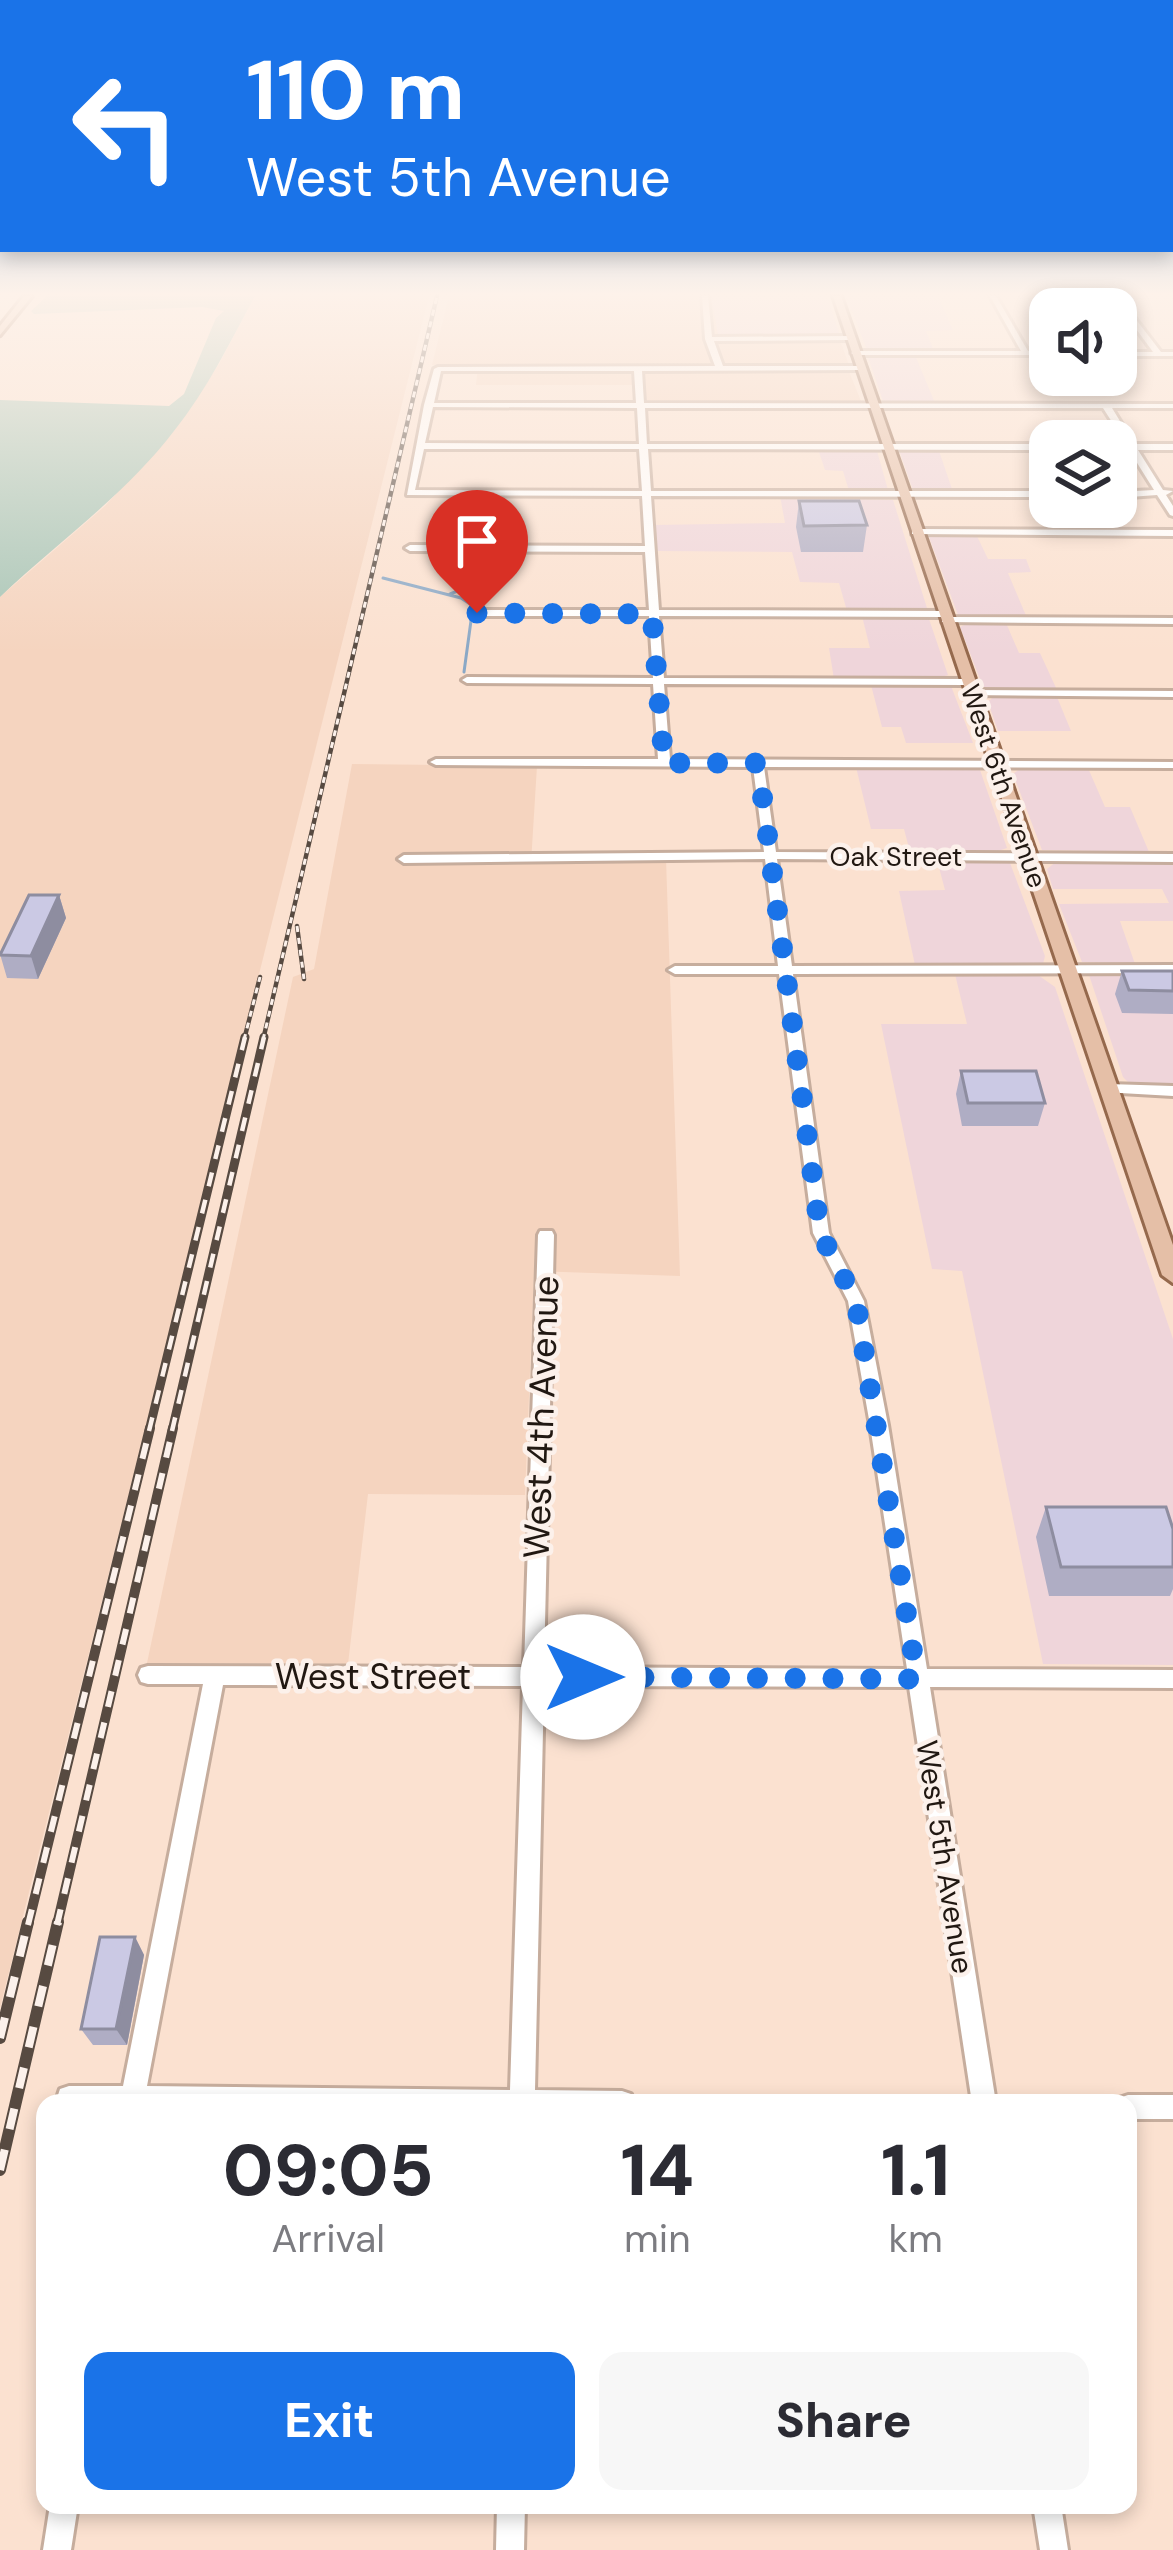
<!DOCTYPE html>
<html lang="en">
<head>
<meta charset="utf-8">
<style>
  :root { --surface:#fff; --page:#f7f7f7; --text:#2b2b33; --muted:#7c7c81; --accent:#1a73e8 }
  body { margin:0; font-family:"DM Sans",sans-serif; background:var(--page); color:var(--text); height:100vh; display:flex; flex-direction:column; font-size:45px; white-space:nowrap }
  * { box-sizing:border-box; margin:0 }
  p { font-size:39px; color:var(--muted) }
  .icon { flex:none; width:66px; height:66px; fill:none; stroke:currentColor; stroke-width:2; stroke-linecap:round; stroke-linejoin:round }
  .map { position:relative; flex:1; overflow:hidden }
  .panel { position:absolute; left:36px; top:2094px; width:1101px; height:420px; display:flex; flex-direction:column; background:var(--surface); border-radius:24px; box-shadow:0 6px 18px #0003 }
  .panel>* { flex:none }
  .banner { position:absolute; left:0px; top:0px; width:1173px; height:252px; box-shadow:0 6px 18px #0003; background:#1a73e8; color:#fff; overflow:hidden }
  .tools { position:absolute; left:1029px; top:288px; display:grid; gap:24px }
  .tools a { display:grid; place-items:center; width:108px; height:108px; border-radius:24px; background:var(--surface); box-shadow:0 6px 18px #0003; font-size:60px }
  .pin { position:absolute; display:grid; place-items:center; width:102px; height:102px; color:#fff; margin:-123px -51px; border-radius:50% 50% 50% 0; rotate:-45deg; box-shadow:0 0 12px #0007 }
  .pin .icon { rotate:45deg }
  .me { position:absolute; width:132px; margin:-66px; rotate:90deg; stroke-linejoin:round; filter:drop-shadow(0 0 9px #0008) }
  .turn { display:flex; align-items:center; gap:42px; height:252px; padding:0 48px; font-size:54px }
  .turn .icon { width:156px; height:156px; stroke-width:2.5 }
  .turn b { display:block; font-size:84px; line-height:102px }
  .eta { display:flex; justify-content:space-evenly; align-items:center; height:204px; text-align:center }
  .eta b { font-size:72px; font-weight:800; line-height:84px }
  .primary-button { display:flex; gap:24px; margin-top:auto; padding:24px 48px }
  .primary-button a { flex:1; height:138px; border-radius:24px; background:var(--accent); color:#fff; font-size:48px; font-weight:800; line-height:138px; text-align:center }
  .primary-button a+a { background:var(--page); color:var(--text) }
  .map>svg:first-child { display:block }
</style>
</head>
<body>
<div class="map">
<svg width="1173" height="2550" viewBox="0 0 1173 2550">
  <rect width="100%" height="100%" fill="#fbe1d0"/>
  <!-- commercial -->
  <path fill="#efd5da" d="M711 296H827L839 333 717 336Z
    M846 296H938L953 330 926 331 934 351 867 350Z
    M915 355 935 403 883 401 868 357Z
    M938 448 953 492 913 490 899 450Z
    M818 449 877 451 888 490 849 491 843 471 825 470Z
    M780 496 893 500 927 608 847 611 839 583 800 582 792 552 655 551 653 525 785 523Z
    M936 534H976L988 559H1026L1031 572 1008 573 1027 618 958 615 929 537Z
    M862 616 929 619 948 675 932 680 834 679 829 648H870Z
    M969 623H1006L1019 653H1040L1057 690 983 687 960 627Z
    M871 685 951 686 973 743H906L901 727H882Z
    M993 697H1057L1071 731H998L988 702Z
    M856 767 980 770 1007 848 992 853 910 852 904 829H871Z
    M1021 768H1088L1105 807H1130L1149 852 1042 850 1013 774Z
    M937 860 1010 863 1045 956 1043 964 915 965 899 891 945 890Z
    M1057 861 1173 862V921H1120L1135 964 1082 962 1059 904 1169 903 1162 889H1053L1047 869Z
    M1173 972V1086L1130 1084 1123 1077 1089 975Z
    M955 974 1038 975 1055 987 1173 1339V1665L1043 1664 962 1271 932 1269 881 1024H967Z"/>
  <!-- built -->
  <path fill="#f5d4bf" d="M255 296H429L0 2008V597L105 506 174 431 219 364Z
    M449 296H711L719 340H840L849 365H432Z
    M478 367 629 369 634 385H476Z
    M848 369 861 401 855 404 653 403 644 399 643 371Z
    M352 764 537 766 531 863 666 859 680 1276 534 1271 525 1495 368 1494 348 1664 147 1663 293 977 314 969Z"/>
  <!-- green -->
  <path fill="#a7c5b6" d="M47 296H255C230 342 207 390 174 431 125 495 58 542 0 597V400L169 406 184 394 216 318 224 311 202 307 34 314 31 311Z"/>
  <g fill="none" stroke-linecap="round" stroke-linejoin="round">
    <!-- stream -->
    <path stroke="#8aa8c6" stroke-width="3" d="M383 578 461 598 473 606 464 672
      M450 594 470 586 473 566"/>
    <!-- minor casing -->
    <g stroke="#c6ad9d" stroke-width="6">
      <path id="minor" d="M702 296H708L712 337 850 336 854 338 850 340 714 341 723 366H860L864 368 860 370 642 371 644 403 1173 404V408H1112L1134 444H1173V450H1138L1163 490 1173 491 1166 495 1173 506V516L1170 515 1157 495 1116 498V492L1154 490 1129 450H1116V444H1126L1103 408H645L647 444H1050V450L648 449 651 491H1050V497L651 496 659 610 944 611 949 614 944 617 659 616 664 678 967 679 972 682 967 685 664 684 670 759 1173 762V768L764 767 776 852 1173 854V862L777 859 792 966 1173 965V973L793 974 829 1233 864 1301 888 1425 927 1669 1173 1670V1688L930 1687 996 2103H972L909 1687 544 1686 535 2090 622 2091 631 2094 634 2103H59L57 2098 60 2089 69 2086H123L203 1684H148L141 1682 138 1675 141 1668 148 1666 524 1667 538 1235 540 1231H552L554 1235 544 1667 907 1669 870 1425 848 1301 813 1233 779 974H675L668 970 675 966H778L765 859 404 863 398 859 404 855 764 852 753 767 436 765 430 762 436 759H658L653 684 467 683 462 680 467 677 653 678 649 616H477L472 613 477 610H649L645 552 410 551 405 548 410 545 645 546 642 496 407 495 424 405 434 369 438 367 715 366 705 339ZM441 371H634L636 403H434ZM433 407 637 408 639 444 425 443ZM424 449H639L642 491 415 490ZM223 1685 523 1686 510 2090 147 2086Z
        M990 296H996L1028 351H1050V355H855L851 353 855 351H1021Z
        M1112 296H1118L1161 352H1173V356H1116V352H1153Z
        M915 529 1173 530V536L912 534V530Z
        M946 617 1173 618V624L942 622V618Z
        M971 690 1173 691V697L967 695 966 693Z
        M1108 1084 1173 1086V1096L1103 1092 1101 1089Z
        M1128 2095H1173V2119H1128V2103H1117L1119 2098Z
        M50 2505H78L71 2550H43Z
        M497 2505H525L524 2550H496Z
        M1033 2505H1061L1068 2550H1040Z"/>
    </g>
    <!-- major casing -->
    <g stroke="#95694d" stroke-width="6">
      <path id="major" d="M24 296H32L0 335V326Z
        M833 296H841L1173 1245V1283L1162 1275Z"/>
    </g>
    <!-- minor -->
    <use href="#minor" fill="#fff" fill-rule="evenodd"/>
    <!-- major -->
    <use href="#major" fill="#e5bfa7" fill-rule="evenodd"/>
    <!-- rail-far3 casing -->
    <g stroke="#574a41" stroke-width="4.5">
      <path id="rail-far3" d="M297 926 304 979
        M244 1040 260 977
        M263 1040 437 296"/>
    </g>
    <!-- rail-far2 casing -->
    <g stroke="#574a41" stroke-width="9">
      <path id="rail-far2" d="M149 1431 245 1037
        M172 1431 264 1037"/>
    </g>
    <!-- rail-far1 casing -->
    <g stroke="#574a41" stroke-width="10">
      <path id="rail-far1" d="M28 1925 150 1428
        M57 1925 173 1428"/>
    </g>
    <!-- rail casing -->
    <g stroke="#574a41" stroke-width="12">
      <path id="rail" d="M0 2038 28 1922
        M0 2170 58 1922"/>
    </g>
    <!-- rail-far3 -->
    <use href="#rail-far3" stroke="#fcf1eb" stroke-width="3" stroke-dasharray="6" stroke-linecap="butt"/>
    <!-- rail-far2 -->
    <use href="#rail-far2" stroke="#fcf1eb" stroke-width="4.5" stroke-dasharray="14" stroke-linecap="butt"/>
    <!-- rail-far1 -->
    <use href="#rail-far1" stroke="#fcf1eb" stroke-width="6" stroke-dasharray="16" stroke-linecap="butt"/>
    <!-- rail -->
    <use href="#rail" stroke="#fcf1eb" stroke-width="8" stroke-dasharray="21" stroke-linecap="butt"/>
  </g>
  <!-- wall -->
  <path fill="#afadc4" d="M799 501 867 525 863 552H801L796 527Z
    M59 895 66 918 38 979 7 978 0 954Z
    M1122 971H1173V1014L1122 1013 1115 994Z
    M961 1071 1045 1103 1038 1126H962L956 1094Z
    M1046 1507 1173 1529V1589L1170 1596H1049L1036 1537Z
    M135 1937 144 1955 127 2045H93L81 2029Z"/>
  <!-- shaded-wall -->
  <path fill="#8e8da0" d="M59 895 66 918 38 979 31 956Z
    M135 1937 144 1955 127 2045 116 2029Z"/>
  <!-- building -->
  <path fill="#cbc9e4" stroke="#8e8da0" stroke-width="3" d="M799 501H859L867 525 804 526Z
    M29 895H59L31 956 0 955Z
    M1122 971H1173V991L1129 990Z
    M961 1071H1036L1045 1103H968Z
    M1046 1507H1166L1173 1529V1567H1061Z
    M100 1937H135L116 2029H81Z"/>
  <!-- sky -->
  <linearGradient id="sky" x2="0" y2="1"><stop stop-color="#82afda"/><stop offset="0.45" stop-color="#fdf2ea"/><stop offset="1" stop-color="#fdf2ea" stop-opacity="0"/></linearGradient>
  <rect width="1173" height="653" fill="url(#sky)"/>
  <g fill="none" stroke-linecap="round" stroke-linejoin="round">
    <!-- route -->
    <path stroke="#1a73e8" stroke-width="21" stroke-dasharray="0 37.8" d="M477 613 652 614 664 763H758L820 1233 856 1301 917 1679 583 1677"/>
  </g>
  <g text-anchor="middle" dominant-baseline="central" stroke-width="9" stroke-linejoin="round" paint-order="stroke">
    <!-- far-street labels -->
    <g font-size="27" fill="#211812" stroke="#fcf1eb">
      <text transform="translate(1004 786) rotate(71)">West 6th Avenue</text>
      <text x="896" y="856">Oak Street</text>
    </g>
    <!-- street labels -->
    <g font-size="30" fill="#211812" stroke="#fcf1eb">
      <text transform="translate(945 1857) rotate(81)">West 5th Avenue</text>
    </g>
    <!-- near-street labels -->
    <g font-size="36" fill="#211812" stroke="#fcf1eb">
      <text transform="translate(541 1417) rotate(-88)">West 4th Avenue</text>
      <text x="373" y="1676">West Street</text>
    </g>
  </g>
</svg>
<div class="tools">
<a><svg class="icon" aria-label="sound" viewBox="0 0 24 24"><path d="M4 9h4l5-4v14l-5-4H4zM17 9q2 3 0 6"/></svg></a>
<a><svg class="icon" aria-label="layers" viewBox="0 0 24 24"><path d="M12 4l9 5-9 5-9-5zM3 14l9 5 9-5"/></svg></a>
</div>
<div class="pin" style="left:477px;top:613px;background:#d93025"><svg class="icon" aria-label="arrive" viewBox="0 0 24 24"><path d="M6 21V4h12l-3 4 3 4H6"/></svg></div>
<svg class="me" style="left:583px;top:1677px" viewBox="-20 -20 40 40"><circle r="19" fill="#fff"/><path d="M0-13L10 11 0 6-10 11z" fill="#1a73e8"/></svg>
<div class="banner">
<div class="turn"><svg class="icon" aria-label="left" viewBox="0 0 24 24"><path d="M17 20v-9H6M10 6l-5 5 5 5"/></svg><div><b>110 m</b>West 5th Avenue</div></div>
</div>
<section class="panel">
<div class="eta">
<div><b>09:05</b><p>Arrival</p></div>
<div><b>14</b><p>min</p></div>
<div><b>1.1</b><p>km</p></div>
</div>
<div class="primary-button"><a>Exit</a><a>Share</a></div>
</section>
</div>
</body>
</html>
